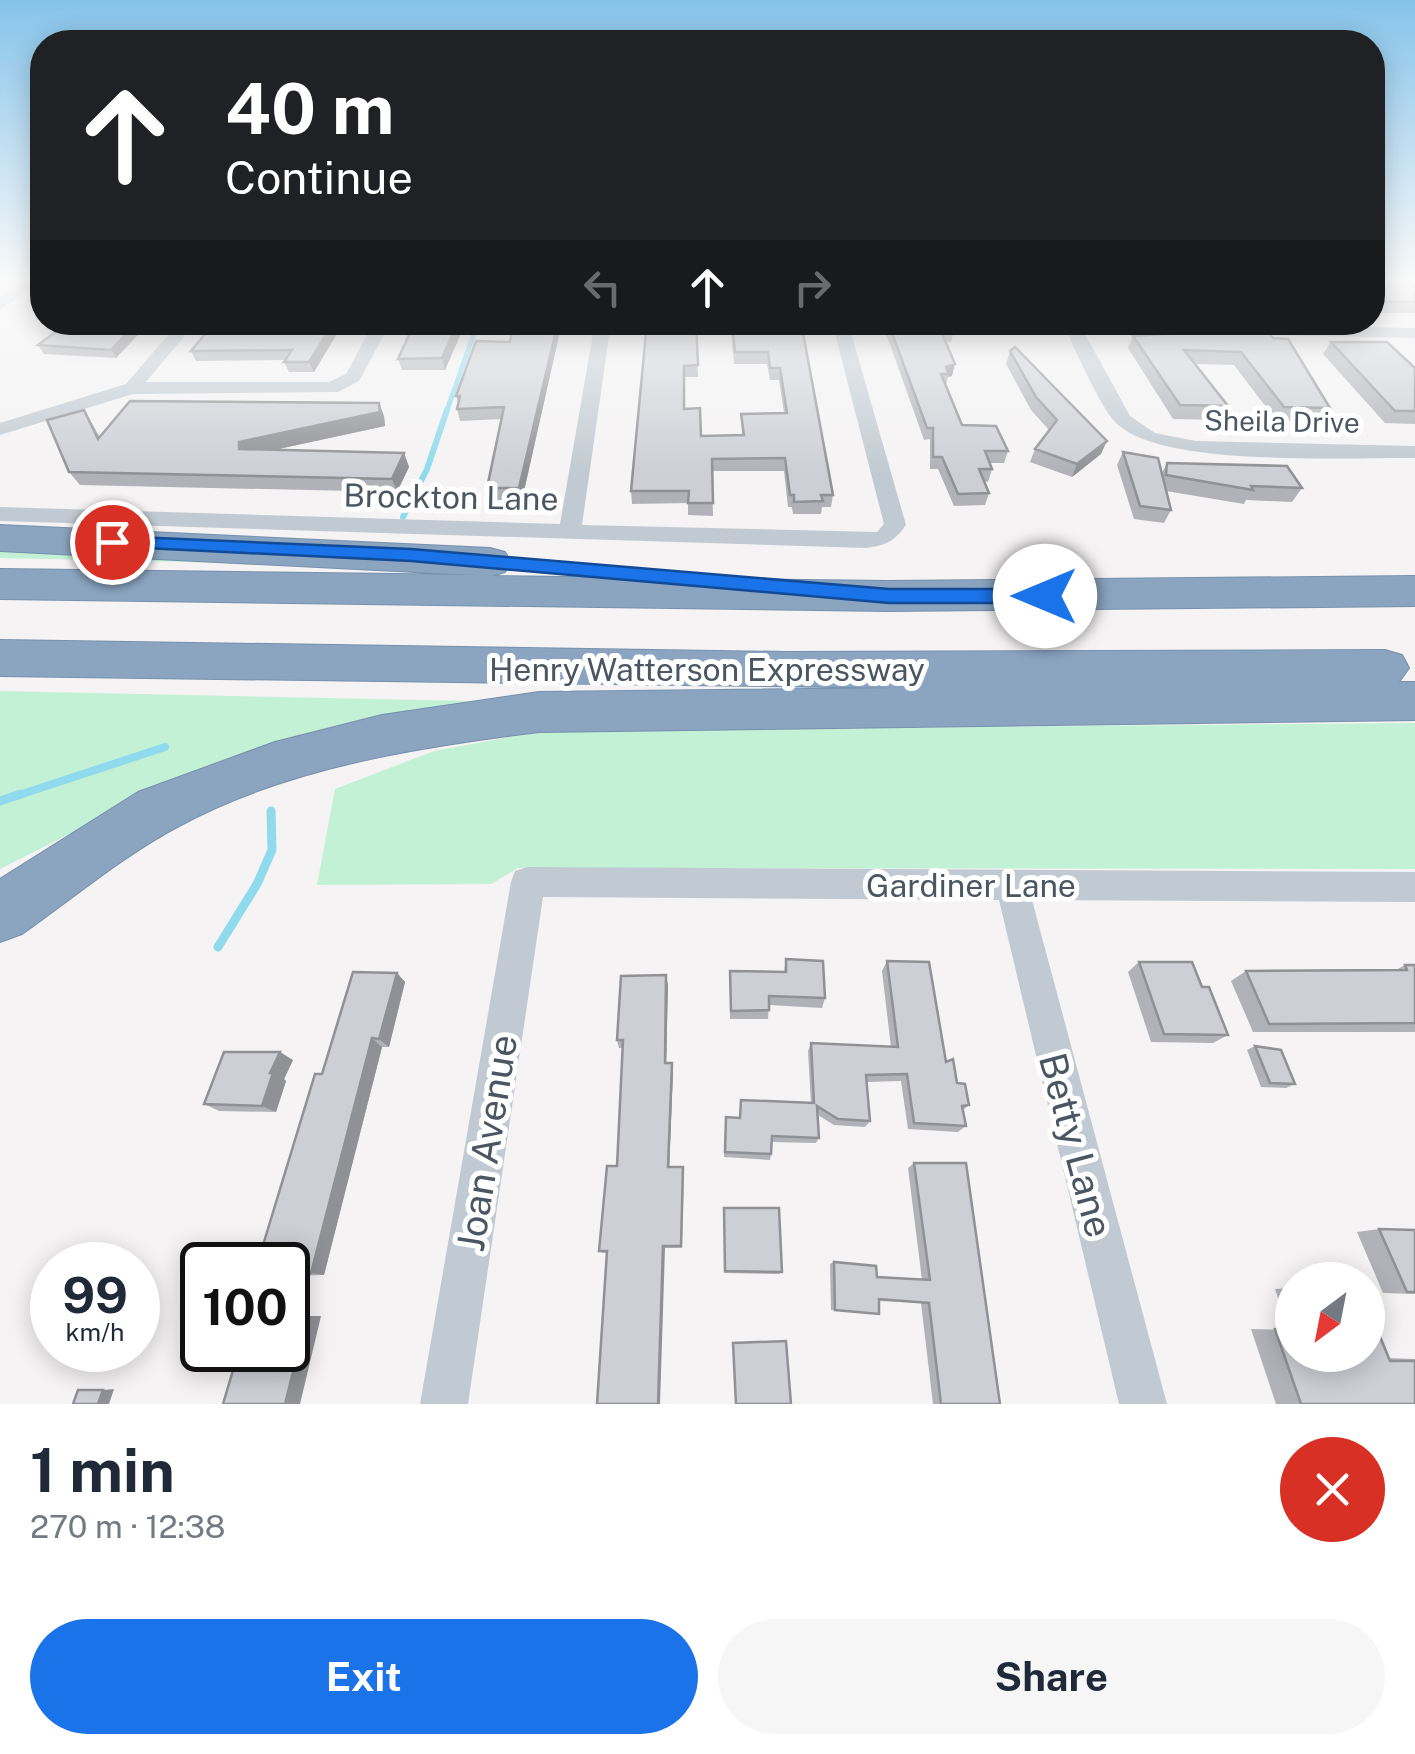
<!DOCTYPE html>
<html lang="en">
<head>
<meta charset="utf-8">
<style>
  :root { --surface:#fff; --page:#f6f6f7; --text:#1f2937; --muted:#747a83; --accent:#1a73e8 }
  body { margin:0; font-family:"Public Sans",sans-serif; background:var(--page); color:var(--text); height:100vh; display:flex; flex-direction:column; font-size:38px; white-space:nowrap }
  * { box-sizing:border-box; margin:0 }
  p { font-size:32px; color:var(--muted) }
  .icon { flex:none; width:55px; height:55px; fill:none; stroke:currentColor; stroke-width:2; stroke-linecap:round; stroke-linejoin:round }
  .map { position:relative; height:1404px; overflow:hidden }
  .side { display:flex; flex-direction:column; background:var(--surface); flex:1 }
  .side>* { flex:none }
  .banner { position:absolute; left:30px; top:30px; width:1355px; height:305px; border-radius:40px; box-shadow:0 5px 25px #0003; background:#202124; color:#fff; overflow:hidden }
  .needle { width:65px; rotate:212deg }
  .fabs { position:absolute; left:1275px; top:1262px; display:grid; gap:20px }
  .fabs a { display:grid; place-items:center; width:110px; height:110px; border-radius:50%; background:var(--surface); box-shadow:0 5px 25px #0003; font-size:50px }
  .speed { position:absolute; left:30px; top:1242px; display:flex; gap:20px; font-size:50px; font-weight:700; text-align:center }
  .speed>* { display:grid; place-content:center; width:130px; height:130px; border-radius:50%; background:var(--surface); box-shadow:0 5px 25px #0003; line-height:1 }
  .speed small { font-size:25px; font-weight:400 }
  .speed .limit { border:5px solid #111; border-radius:15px; background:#fff; color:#111 }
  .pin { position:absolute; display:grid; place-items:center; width:85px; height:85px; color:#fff; margin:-42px; border:5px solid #fff; border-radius:50%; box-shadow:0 2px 10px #0007 }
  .me { position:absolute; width:110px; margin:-55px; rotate:270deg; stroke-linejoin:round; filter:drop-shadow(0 0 8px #0008) }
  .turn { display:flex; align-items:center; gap:35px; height:210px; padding:0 30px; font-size:45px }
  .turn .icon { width:130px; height:130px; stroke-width:2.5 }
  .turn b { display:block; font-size:70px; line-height:85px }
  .lanes { display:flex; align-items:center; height:95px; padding:0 30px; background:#0003; justify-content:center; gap:50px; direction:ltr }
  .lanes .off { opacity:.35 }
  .round { display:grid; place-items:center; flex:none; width:105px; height:105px; border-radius:52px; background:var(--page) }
  .summary { display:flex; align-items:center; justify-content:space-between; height:170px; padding:0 30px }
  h1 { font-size:60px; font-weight:700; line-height:75px }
  .button { display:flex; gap:20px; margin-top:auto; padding:20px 30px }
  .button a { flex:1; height:115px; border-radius:60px; background:var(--accent); color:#fff; font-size:40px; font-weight:700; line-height:115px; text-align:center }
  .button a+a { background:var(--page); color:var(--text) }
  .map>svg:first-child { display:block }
</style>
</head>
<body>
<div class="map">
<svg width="1415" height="1404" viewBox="0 0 1415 1404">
  <rect width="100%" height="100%" fill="#f5f3f3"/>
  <!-- green -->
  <path fill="#c3f1d5" d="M0 547 279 564 0 558Z
    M0 691 471 701 470 705 113 812 0 869Z
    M1415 723V869L518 868 491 884 317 885 335 789 434 751 543 731Z"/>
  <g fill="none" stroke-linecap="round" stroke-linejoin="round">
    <!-- stream-far3 -->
    <path stroke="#90daee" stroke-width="5" d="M446 413 478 322"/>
    <!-- stream-far2 -->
    <path stroke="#90daee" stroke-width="6" d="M403 517 427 469 447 410"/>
    <!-- stream-far1 -->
    <path stroke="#90daee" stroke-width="8" d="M13 797 165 747"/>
    <!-- stream -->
    <path stroke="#90daee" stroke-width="9" d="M0 801 21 794
      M218 947 257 884 272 850 271 811"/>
    <!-- highway casing -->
    <g stroke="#7690ad" stroke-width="2">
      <path id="highway" d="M0 525 490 548 505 552 511 562 505 572 492 576 889 581 1415 576V606L889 611 0 599V569L474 575 0 551Z
        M0 640 787 652 1385 650 1402 655 1409 668 1399 682H1415V720L539 732C418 747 288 767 179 826 124 855 73 898 22 934L0 942V879L138 792 275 742 382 715 539 692 908 688 0 676Z"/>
    </g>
    <!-- street -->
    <path fill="#c1cad2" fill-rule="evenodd" d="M27 277 42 279 0 310V297Z
      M179 322H196L146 382H329L346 374 374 322H391L359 381 338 392 133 394 0 435V423L126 384Z
      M595 322H611L582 525 877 532 884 524 832 322H848L906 525C894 542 886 545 866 548L0 521V507L560 524Z
      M1062 322 1415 328V338L1084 332 1130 416 1155 433 1196 441 1415 446V458C1349 457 1160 468 1116 423 1100 407 1073 345 1062 322Z
      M527 867 1415 872V902L1032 900 1167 1404H1119L999 900 543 897 468 1404H420L511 882 515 871Z"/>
    <!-- highway -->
    <use href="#highway" fill="#8ba5c1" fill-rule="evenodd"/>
  </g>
  <!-- wall -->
  <path fill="#b0b2b7" d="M1372 277H1415V313H1372Z
    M150 322 116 358 44 354 38 345Z
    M215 322H344L314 372H289L284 362 286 360 196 361 191 351Z
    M514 322H562L522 500H490L487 488 502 419 460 421 457 409 458 402 456 396 510 342Z
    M696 322 698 377H684V409L701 436 742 435 741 414 784 413 779 380H770L767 364H734L730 322H801L833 495 831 507H822L821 514H793L792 507H788L784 471H712L713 516 688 515V503L632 504 631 491Z
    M882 322H950L954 331 951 342H946L952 376 948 377 946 385 962 425 1008 451 1004 463H989L992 469 988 482 984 481 989 493 985 505 954 506 938 469H930V439L924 440Z
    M998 322H1036L1032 335H1005Z
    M1198 325 1263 326 1330 408 1321 422 1276 420 1234 365 1195 364 1228 406 1221 420 1173 419 1128 348 1133 336 1195 332Z
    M462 331 445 370H402L398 359Z
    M1331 342 1415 368V424L1385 423 1323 354Z
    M1010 351 1101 454 1072 477 1030 462 1035 449 1049 430 1031 410 1006 364Z
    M379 403 384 416 385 426 274 450 404 453 409 467 397 492 80 485 69 472 84 410 100 437Z
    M1123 452 1162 473 1167 463 1302 488 1292 502 1246 500 1244 504 1166 491 1171 510 1164 523 1134 519 1117 465Z
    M786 959 825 998 822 1008 769 1005 768 1019H730V981L784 972Z
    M887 961 969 1105 963 1110 966 1126 958 1132 908 1129 901 1081 867 1082 870 1121 865 1127 834 1125 818 1115 819 1138 816 1143 772 1142 771 1154 770 1160 724 1157 726 1117 739 1118 811 1103 808 1051 811 1043 891 1047 882 971Z
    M1139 962 1228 1035 1213 1043 1151 1042 1128 972Z
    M1405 965H1415V1032H1253L1231 981 1246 971 1396 970Z
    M397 973 405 982 389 1047H382L324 1275 288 1276V1265Z
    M668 985 666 1063H672L673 1071 669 1167H683L684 1172 682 1248H665L603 1253 599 1251 617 1166 622 1048H619L617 1040Z
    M1255 1046 1295 1084 1286 1088 1261 1087 1247 1050Z
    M293 1060 284 1079 286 1081 276 1112 219 1111 204 1104Z
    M914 1163 1000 1404H933L921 1303 879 1301V1314L831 1310 830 1264 834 1262 877 1277 922 1280 908 1168Z
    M724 1212 782 1272 779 1274 724 1273Z
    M1379 1229 1415 1230V1294L1383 1293 1357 1232Z
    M1292 1288V1355L1415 1359V1404H1276L1251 1329 1289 1330 1275 1289Z"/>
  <!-- shaded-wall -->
  <path fill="#909195" d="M137 322H150L116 358 111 350Z
    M334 322H344L314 372 309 362Z
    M458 322H459L462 331 445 370 442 358Z
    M558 322H562L522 500 519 488Z
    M955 364 952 376 948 377 949 374 946 367Z
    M379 403 384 416 385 426 246 456 239 449V442Z
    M1107 441 1101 454 1072 477 1077 464Z
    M404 453 409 467 397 492 392 479Z
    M397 973 405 982 389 1047 379 1039Z
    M666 975 668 985 666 1071 665 1063Z
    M372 1038 382 1047 324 1275 311 1273Z
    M280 1052 293 1060 284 1079 286 1081 276 1112 262 1106 270 1073Z
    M672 1063 673 1071 669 1172 668 1167Z
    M663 1246 665 1248 660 1404H658Z
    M307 1316H321L300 1404H285Z
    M114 1389 109 1404H98L103 1390Z"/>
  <!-- building -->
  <path fill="#cdcfd5" stroke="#909195" stroke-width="2.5" d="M1372 277H1415V302L1372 301Z
    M69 322H137L111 350 38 345Z
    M215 322H334L309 362H284L292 350 191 351Z
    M415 322H458L442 358 398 359Z
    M514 322H558L519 488H487L504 407 457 409 460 396H456L476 341 510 342Z
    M647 322H696L698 365 684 366V409L700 408 701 436 744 435 741 414 787 413 780 368H770L768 352H735L732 322H801L833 495H821L823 501 794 502V495H790L785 458 712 459 713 503H688L689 491H631Z
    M888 322H950L954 331H941L955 364 946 367 949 374H941L962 425 996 426 1008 451H985L992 469H979L989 493 958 494 942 457H933V428H927Z
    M1198 325 1263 326 1273 338 1288 339 1330 408 1284 407 1241 352 1184 350 1228 406 1180 405 1133 336 1214 331Z
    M1331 342H1387L1415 368V411H1395Z
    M1015 347 1107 441 1077 464 1035 449 1057 420 1036 397 1010 351Z
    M130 401 379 403 380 412 239 442V449L404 453 392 479 69 472 47 420 84 410 98 439Z
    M1123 452 1158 458 1171 510 1140 506Z
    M1167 463 1287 466 1302 488 1251 486 1253 490 1166 475Z
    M786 959 823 961 825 998 769 996V1010L731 1011 730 971 786 972Z
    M887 961 929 962 946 1062 953 1059 957 1083 965 1084 969 1105 962 1106 966 1126 914 1123 907 1074 866 1075 870 1121 838 1119 817 1106 819 1138 772 1136 771 1154 725 1152 726 1117 740 1118 741 1100 814 1103 811 1043 898 1047Z
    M1139 962H1192L1202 987H1209L1228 1035 1164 1034Z
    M1405 965H1415V1023L1269 1024 1246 971 1407 970Z
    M353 972 397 973 379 1039 372 1038 311 1273 288 1274V1265H257L315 1074H322Z
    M666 975 665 1063H672L668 1167H683L681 1246H663L658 1404H597L607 1251H599L607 1166H617L623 1040H617L621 976Z
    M1255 1046 1281 1050 1295 1084 1270 1083Z
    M224 1052H280L270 1073H273L262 1106 204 1104Z
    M914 1163H966L1000 1404H941L929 1303 879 1299V1314L835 1310 834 1262 876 1266 877 1277 930 1280Z
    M724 1208H779L782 1272 725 1271Z
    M1379 1229 1415 1230V1292H1407Z
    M1368 1307 1390 1361H1415V1404H1301L1275 1329 1292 1330V1355H1368Z
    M307 1316 285 1404H223L239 1350H288V1317Z
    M786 1341 791 1404H736L733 1343Z
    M78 1390H103L98 1404H73Z"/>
  <!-- sky -->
  <linearGradient id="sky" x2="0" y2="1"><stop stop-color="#85c3ea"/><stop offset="0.59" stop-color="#fafafa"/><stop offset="1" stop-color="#fafafa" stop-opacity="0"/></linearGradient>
  <rect width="1415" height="473" fill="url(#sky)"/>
  <!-- route -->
  <path fill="#1a73e8" stroke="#114b97" stroke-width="2.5" d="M112 536 411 549 889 589H1045L1055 596 1045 603H889L411 561 105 546V538Z"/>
  <g text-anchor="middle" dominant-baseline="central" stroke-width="10" stroke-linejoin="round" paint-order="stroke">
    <!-- far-street labels -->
    <g font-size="28" fill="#4a5661" stroke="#fff">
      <text transform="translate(1282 421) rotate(1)">Sheila Drive</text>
    </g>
    <!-- street labels -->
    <g font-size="32" fill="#4a5661" stroke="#fff">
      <text transform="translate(451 497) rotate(1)">Brockton Lane</text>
      <text x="707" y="669">Henry Watterson Expressway</text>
      <text x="971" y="885">Gardiner Lane</text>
    </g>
    <!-- near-street labels -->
    <g font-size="38" fill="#4a5661" stroke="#fff">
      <text transform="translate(487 1143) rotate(-81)">Joan Avenue</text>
      <text transform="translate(1076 1145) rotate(75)">Betty Lane</text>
    </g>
  </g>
</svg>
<div class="fabs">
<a><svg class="needle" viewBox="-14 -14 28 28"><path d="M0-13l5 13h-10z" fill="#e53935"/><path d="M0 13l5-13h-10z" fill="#747a83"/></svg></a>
</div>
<div class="speed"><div>99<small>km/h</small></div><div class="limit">100</div></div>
<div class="pin" style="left:112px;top:542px;background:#d93025"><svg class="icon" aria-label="arrive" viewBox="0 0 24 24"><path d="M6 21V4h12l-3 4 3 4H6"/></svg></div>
<svg class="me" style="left:1045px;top:596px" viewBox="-20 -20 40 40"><circle r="19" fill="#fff"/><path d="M0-13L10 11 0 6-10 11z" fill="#1a73e8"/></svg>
<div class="banner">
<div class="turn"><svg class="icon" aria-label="ahead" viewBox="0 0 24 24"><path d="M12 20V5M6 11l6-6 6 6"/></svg><div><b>40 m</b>Continue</div></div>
<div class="lanes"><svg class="icon off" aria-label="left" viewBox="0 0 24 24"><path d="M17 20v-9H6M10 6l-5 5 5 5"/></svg><svg class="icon" aria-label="ahead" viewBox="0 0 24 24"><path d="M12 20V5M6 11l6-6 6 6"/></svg><svg class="icon off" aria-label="right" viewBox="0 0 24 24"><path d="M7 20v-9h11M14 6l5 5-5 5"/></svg></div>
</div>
</div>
<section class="side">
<div class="summary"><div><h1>1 min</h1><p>270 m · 12:38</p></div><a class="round" style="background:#d93025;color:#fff"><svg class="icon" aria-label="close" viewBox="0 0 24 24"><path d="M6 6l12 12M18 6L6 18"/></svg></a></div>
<div class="button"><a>Exit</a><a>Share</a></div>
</section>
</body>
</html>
